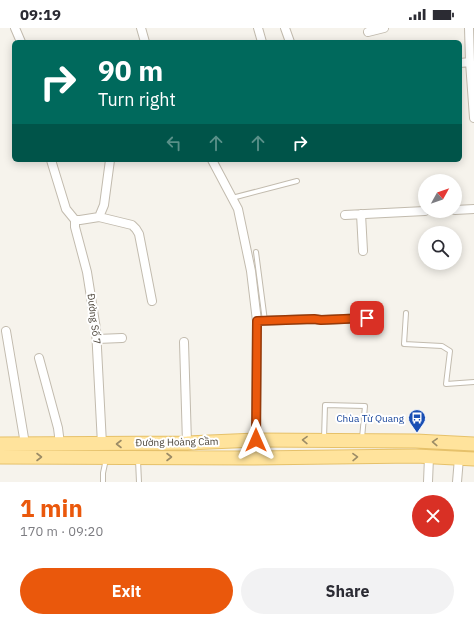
<!DOCTYPE html>
<html lang="en">
<head>
<meta charset="utf-8">
<style>
  :root { --surface:#fff; --page:#f2f2f3; --text:#2b2b33; --muted:#7c7c81; --accent:#ea580c }
  body { margin:0; font-family:"IBM Plex Sans",sans-serif; background:var(--page); color:var(--text); height:100vh; display:flex; flex-direction:column; font-size:15px; white-space:nowrap }
  * { box-sizing:border-box; margin:0 }
  p { font-size:13px; color:var(--muted) }
  .icon { flex:none; width:22px; height:22px; fill:none; stroke:currentColor; stroke-width:2; stroke-linecap:round; stroke-linejoin:round }
  .map { position:relative; height:454px; overflow:hidden }
  .sheet { display:flex; flex-direction:column; background:var(--surface); flex:1 }
  .sheet>* { flex:none }
  .banner { position:absolute; left:12px; top:12px; width:450px; height:122px; border-radius:6px; box-shadow:0 2px 10px #0003; background:#00695c; color:#fff; overflow:hidden }
  .needle { width:26px; rotate:50deg }
  .fabs { position:absolute; left:418px; top:146px; display:grid; gap:8px }
  .fabs a { display:grid; place-items:center; width:44px; height:44px; border-radius:50%; background:var(--surface); box-shadow:0 2px 10px #0003; font-size:20px }
  .pin { position:absolute; display:grid; place-items:center; width:34px; height:34px; color:#fff; margin:-17px; border-radius:8px; box-shadow:0 2px 6px #0006 }
  .me { position:absolute; width:44px; margin:-22px; rotate:0deg; stroke-linejoin:round; filter:drop-shadow(0 0 3px #0008) }
  .turn { display:flex; align-items:center; gap:14px; height:84px; padding:0 20px; font-size:18px }
  .turn .icon { width:52px; height:52px; stroke-width:2.5 }
  .turn b { display:block; font-size:28px; line-height:34px }
  .lanes { display:flex; align-items:center; height:38px; padding:0 20px; background:#0003; justify-content:center; gap:20px; direction:ltr }
  .lanes .off { opacity:.35 }
  .round { display:grid; place-items:center; flex:none; width:42px; height:42px; border-radius:21px; background:var(--page) }
  .head { display:flex; align-items:center; justify-content:space-between; height:68px; padding:0 20px }
  h1 { font-size:24px; font-weight:700; line-height:30px; color:var(--accent) }
  .cta { display:flex; gap:8px; margin-top:auto; padding:8px 20px }
  .cta a { flex:1; height:46px; border-radius:24px; background:var(--accent); color:#fff; font-size:16px; font-weight:700; line-height:46px; text-align:center }
  .cta a+a { background:var(--page); color:var(--text) }
  .status { display:flex; justify-content:space-between; align-items:center; height:28px; padding:0 20px; background:var(--surface); direction:ltr }
  .status svg { height:11px; fill:currentColor }
  .map>svg:first-child { display:block }
</style>
</head>
<body>
<div class="status"><b>09:19</b><svg viewBox="0 0 49 12"><path d="M0 12V9h3v3zM5 12V6h3v6zM10 12V3h3v9zM15 12V0h3v12zM26 1h20v11H26zM47 4h2v5h-2z"/></svg></div>
<div class="map">
<svg width="474" height="454" viewBox="0 0 474 454">
  <rect width="100%" height="100%" fill="#f6f3ec"/>
  <g fill="none" stroke-linecap="round" stroke-linejoin="round">
    <!-- lane casing -->
    <g stroke="#c2bbae" stroke-width="6">
      <path id="lane" d="M232 170 297 153
        M256 224 265 293
        M406 285 404 316 442 318 450 323 446 356 474 354
        M324 411 325 377 365 378 362 410
        M138 432 139 454
        M103 454V445L106 431"/>
    </g>
    <!-- street casing -->
    <g stroke="#c2bbae" stroke-width="10">
      <path id="street" d="M15 0 21 14
        M141 0 145 14
        M258 0 262 14
        M285 0 290 14
        M469 0 470 34 474 90
        M368 4 384 0
        M460 35 470 34
        M51 132 66 181 75 192
        M212 132 238 181 251 243 257 293 256 412
        M455 182 474 181
        M361 186 363 223
        M345 187 425 183
        M99 189 132 197 136 201 139 206 152 273
        M257 293 314 291 321 292 367 290
        M6 303 25 416
        M97 311 122 310
        M184 314 187 415
        M39 330 58 400 60 416
        M102 416 96 301 87 244 75 199V192H80L99 189 104 177 110 132
        M428 454 429 429
        M457 454 459 430"/>
    </g>
    <!-- primary casing -->
    <g stroke="#e6c16a" stroke-width="15">
      <path id="primary" d="M0 416 187 415 256 412 416 413 474 416
        M0 429 254 430 416 428 474 431"/>
    </g>
    <!-- lane -->
    <use href="#lane" stroke="#fff" stroke-width="4"/>
    <!-- street -->
    <use href="#street" stroke="#fff" stroke-width="8"/>
    <!-- primary -->
    <use href="#primary" stroke="#ffe39c" stroke-width="13"/>
  </g>
  <!-- one-way arrows -->
  <defs><path id="oneway-chevron" d="M-2-3.5L2.5 0L-2 3.5" fill="none" stroke-width="1.6" stroke-linecap="round" stroke-linejoin="round"/></defs>
  <g stroke="#9c8c66">
    <use href="#oneway-chevron" transform="translate(305 412) rotate(-179)"/>
    <use href="#oneway-chevron" transform="translate(435 414) rotate(-177)"/>
    <use href="#oneway-chevron" transform="translate(119 416) rotate(180)"/>
    <use href="#oneway-chevron" transform="translate(39 429)"/>
    <use href="#oneway-chevron" transform="translate(169 429)"/>
    <use href="#oneway-chevron" transform="translate(355 429) rotate(-1)"/>
  </g>
  <g fill="none" stroke-linecap="round" stroke-linejoin="round">
    <!-- route casing -->
    <g stroke="#983908" stroke-width="10">
      <path id="route" d="M256 412 257 293 314 291 321 292 367 290"/>
    </g>
    <!-- route -->
    <use href="#route" stroke="#ea580c" stroke-width="7"/>
  </g>
  <!-- icons -->
  <defs>
    <g id="bus-pin" transform="scale(0.9)"><path d="M0 17L-7.5 6A9.5 9.5 0 1 1 7.5 6Z" fill="#1a4fb4" stroke="#fff"/><path d="M-5-6H5V4H4V6H2V4H-2V6H-4V4H-5ZM-3.5-4V0h7V-4ZM-3.5 1.2v1.5H-2V1.2ZM2 1.2v1.5H3.5V1.2Z" fill="#fff"/></g>
  </defs>
  <g fill-rule="evenodd">
    <use href="#bus-pin" x="417" y="390"/>
  </g>
  <g text-anchor="middle" dominant-baseline="central" stroke-width="4" stroke-linejoin="round" paint-order="stroke">
    <!-- street labels -->
    <g font-size="10" fill="#4b4439" stroke="#fff">
      <text transform="translate(94 291) rotate(83)">Đường Số 7</text>
      <text transform="translate(177 414) rotate(-1)">Đường Hoàng Cầm</text>
    </g>
    <!-- transit labels -->
    <g font-size="10" fill="#164399" stroke="#fff" text-anchor="end">
      <text x="404" y="390">Chùa Từ Quang</text>
    </g>
  </g>
</svg>
<div class="fabs">
<a><svg class="needle" viewBox="-14 -14 28 28"><path d="M0-13l5 13h-10z" fill="#e53935"/><path d="M0 13l5-13h-10z" fill="#7c7c81"/></svg></a>
<a><svg class="icon" aria-label="search" viewBox="0 0 24 24"><circle cx="10" cy="10" r="6"/><path d="M15 15l6 6"/></svg></a>
</div>
<div class="pin" style="left:367px;top:290px;background:#d93025"><svg class="icon" aria-label="arrive" viewBox="0 0 24 24"><path d="M6 21V4h12l-3 4 3 4H6"/></svg></div>
<svg class="me" style="left:256px;top:412px" viewBox="-20 -20 40 40"><path d="M0-17L14 15 0 8-14 15z" fill="#ea580c" stroke="#fff" stroke-width="4"/></svg>
<div class="banner">
<div class="turn"><svg class="icon" aria-label="right" viewBox="0 0 24 24"><path d="M7 20v-9h11M14 6l5 5-5 5"/></svg><div><b>90 m</b>Turn right</div></div>
<div class="lanes"><svg class="icon off" aria-label="left" viewBox="0 0 24 24"><path d="M17 20v-9H6M10 6l-5 5 5 5"/></svg><svg class="icon off" aria-label="ahead" viewBox="0 0 24 24"><path d="M12 20V5M6 11l6-6 6 6"/></svg><svg class="icon off" aria-label="ahead" viewBox="0 0 24 24"><path d="M12 20V5M6 11l6-6 6 6"/></svg><svg class="icon" aria-label="right" viewBox="0 0 24 24"><path d="M7 20v-9h11M14 6l5 5-5 5"/></svg></div>
</div>
</div>
<section class="sheet">
<div class="head"><div><h1>1 min</h1><p>170 m · 09:20</p></div><a class="round" style="background:#d93025;color:#fff"><svg class="icon" aria-label="close" viewBox="0 0 24 24"><path d="M6 6l12 12M18 6L6 18"/></svg></a></div>
<div class="cta"><a>Exit</a><a>Share</a></div>
</section>
</body>
</html>
